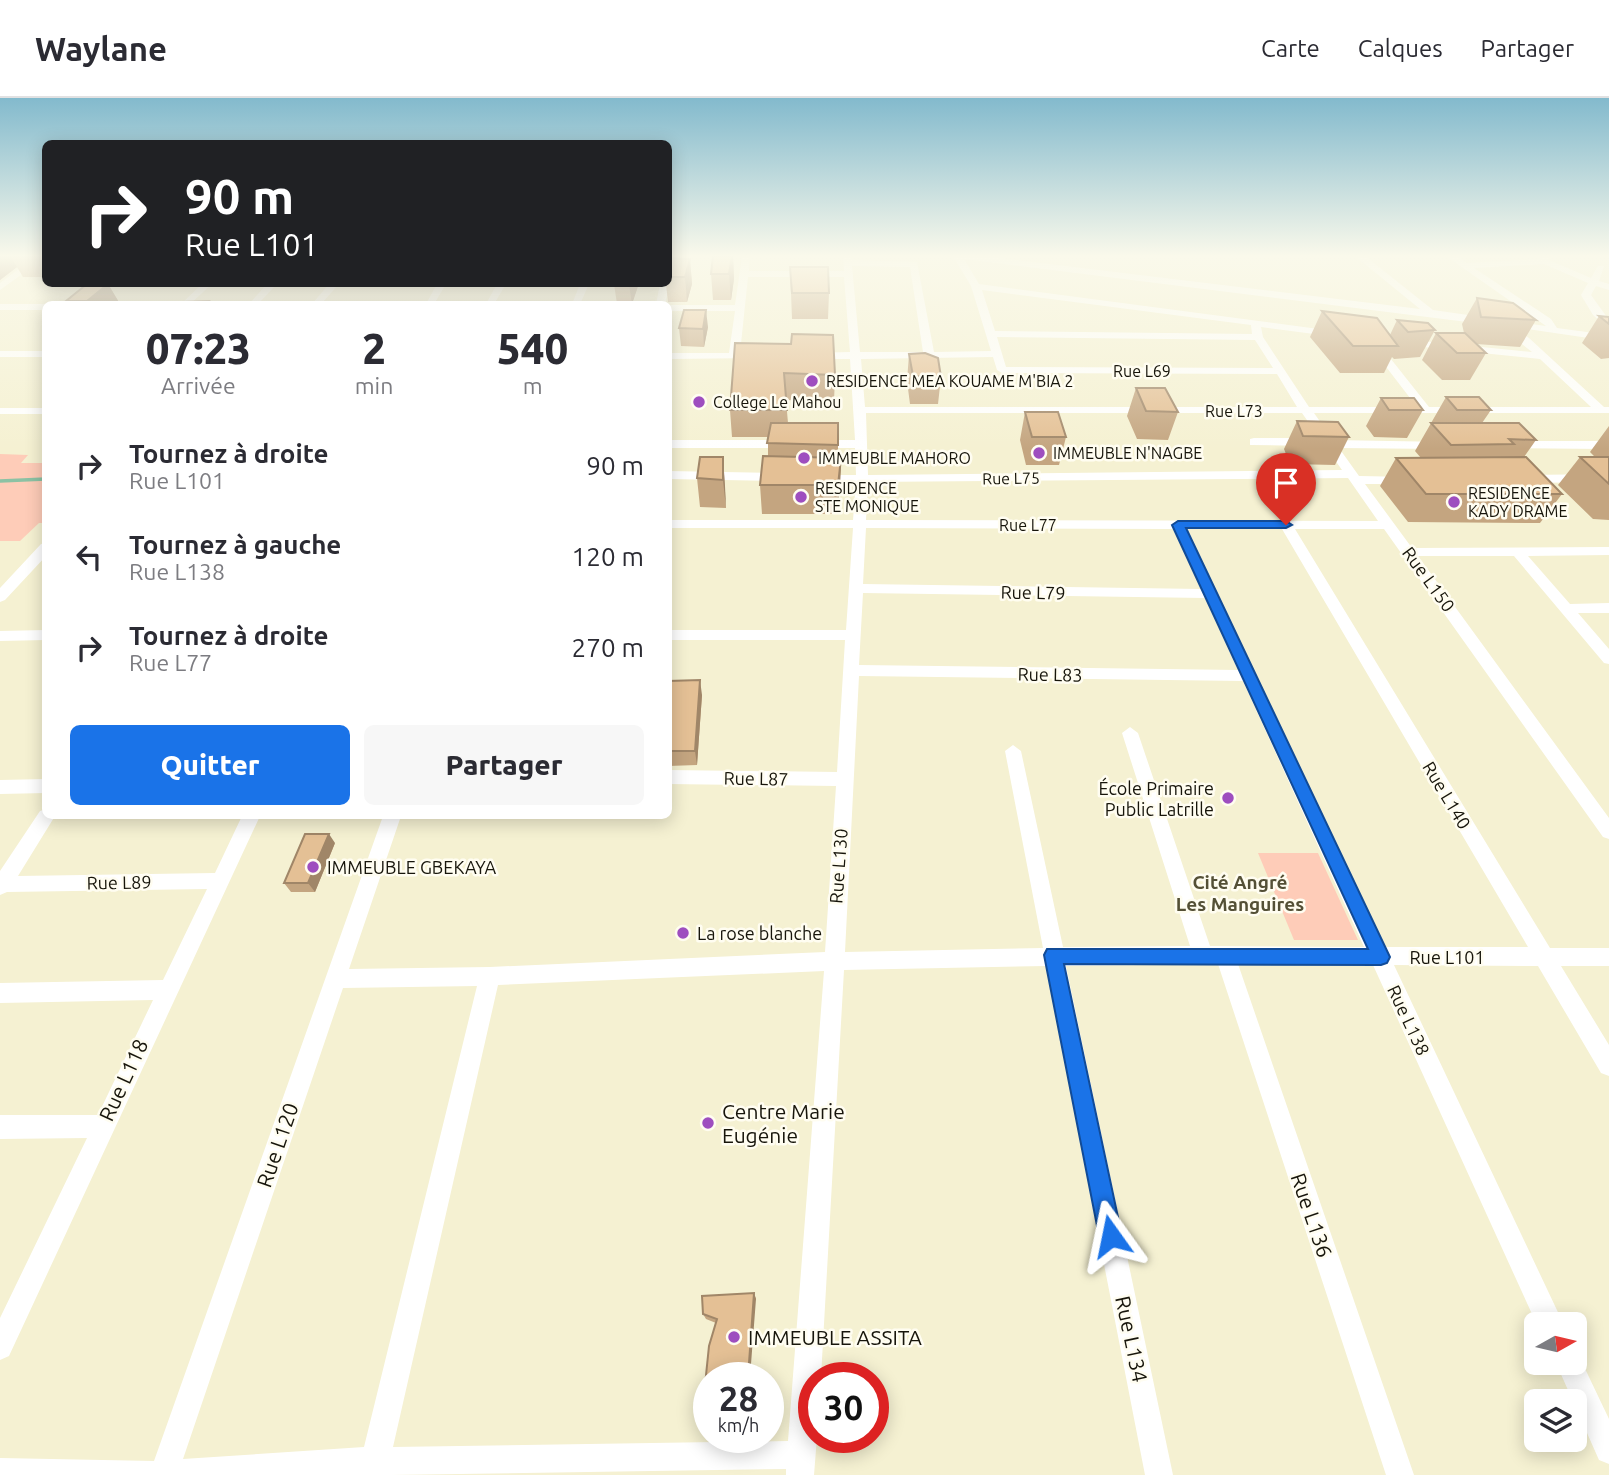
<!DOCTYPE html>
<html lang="fr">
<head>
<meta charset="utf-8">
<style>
  :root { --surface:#fff; --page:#f7f7f7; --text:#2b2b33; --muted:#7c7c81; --line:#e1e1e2; --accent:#1a73e8 }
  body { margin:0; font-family:Ubuntu,sans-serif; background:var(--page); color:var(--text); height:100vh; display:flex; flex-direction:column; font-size:26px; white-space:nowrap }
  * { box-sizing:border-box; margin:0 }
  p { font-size:23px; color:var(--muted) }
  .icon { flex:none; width:38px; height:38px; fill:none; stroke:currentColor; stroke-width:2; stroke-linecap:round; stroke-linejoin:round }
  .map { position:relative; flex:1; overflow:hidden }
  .drawer { position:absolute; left:42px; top:203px; width:630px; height:518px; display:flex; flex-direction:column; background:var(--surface); border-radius:10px; box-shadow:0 4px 18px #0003 }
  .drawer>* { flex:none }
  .guide { position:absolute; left:42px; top:42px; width:630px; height:147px; border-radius:10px; box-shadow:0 4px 18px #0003; background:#202124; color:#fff; overflow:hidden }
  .needle { width:46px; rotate:82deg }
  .tools { position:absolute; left:1524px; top:1214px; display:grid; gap:14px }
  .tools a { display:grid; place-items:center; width:63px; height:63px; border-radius:10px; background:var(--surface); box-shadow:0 4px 18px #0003; font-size:35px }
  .speed { position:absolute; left:693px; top:1264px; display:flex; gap:14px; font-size:35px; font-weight:700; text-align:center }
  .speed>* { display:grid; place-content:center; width:91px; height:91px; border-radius:50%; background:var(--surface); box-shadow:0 4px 18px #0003; line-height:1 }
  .speed small { font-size:18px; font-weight:400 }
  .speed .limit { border:10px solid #d22; background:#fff; color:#111 }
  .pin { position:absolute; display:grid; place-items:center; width:60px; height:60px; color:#fff; margin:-72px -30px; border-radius:50% 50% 50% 0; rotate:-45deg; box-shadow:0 0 7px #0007 }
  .pin .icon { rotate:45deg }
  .me { position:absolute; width:77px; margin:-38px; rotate:348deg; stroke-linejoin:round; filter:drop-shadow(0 0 5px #0008) }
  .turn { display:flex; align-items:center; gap:24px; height:147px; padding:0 28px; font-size:32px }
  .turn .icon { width:91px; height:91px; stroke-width:2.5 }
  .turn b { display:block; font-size:49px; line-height:60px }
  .eta { display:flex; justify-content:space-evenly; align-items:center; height:119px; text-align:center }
  .eta b { font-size:42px; font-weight:800; line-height:49px }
  .button { display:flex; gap:14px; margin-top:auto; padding:14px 28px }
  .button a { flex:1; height:80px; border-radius:10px; background:var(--accent); color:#fff; font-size:28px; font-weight:800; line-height:80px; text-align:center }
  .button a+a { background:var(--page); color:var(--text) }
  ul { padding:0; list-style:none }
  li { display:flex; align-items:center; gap:21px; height:91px; padding:0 28px }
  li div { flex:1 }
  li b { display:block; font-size:26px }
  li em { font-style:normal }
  header { display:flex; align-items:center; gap:42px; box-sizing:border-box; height:98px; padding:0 35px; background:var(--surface); border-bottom:2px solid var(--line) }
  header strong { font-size:33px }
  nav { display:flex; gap:38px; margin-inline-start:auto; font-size:24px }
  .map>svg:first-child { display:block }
</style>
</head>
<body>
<header>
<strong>Waylane</strong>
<nav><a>Carte</a><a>Calques</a><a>Partager</a></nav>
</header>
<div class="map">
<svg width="1609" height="1377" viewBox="0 0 1609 1377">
  <rect width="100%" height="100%" fill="#f5f1d2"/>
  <!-- green -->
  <path fill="#feccb8" d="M0 356 28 357 21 365H45V425H39L20 443H0Z
    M1258 755H1318L1358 842H1294Z"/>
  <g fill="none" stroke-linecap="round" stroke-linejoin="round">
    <!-- stream -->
    <path stroke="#8cc2a4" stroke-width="3.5" d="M0 383 46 381"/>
    <!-- minor -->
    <path fill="#fff" fill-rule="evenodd" d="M36 158 46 159 0 192V185Z
      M742 158H750L749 173H844L843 158H851L852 162 917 164 934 254 991 253 971 188 953 158H982L1420 211 1355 158H1365L1433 212 1546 228 1446 158H1457L1467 165 1540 161V158H1549V162L1591 180 1598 168H1604L1599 183 1609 186V192L1596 188 1591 197 1609 222V231L1593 217 1581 197 1588 185 1544 166 1474 170 1551 221 1557 230 1609 237V243L1513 229 1529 240 1604 309H1609V315H1314L1333 342 1447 344V350L1443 351 1339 350 1359 378 1410 379V385L1406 386H1365L1412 450 1609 449V457L1528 458 1570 506 1609 505V515H1578L1609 551V566L1604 565 1514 458H1418L1609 720V741L1603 739 1384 431H1295L1550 850H1609V868H1561L1609 947V978L1601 975 1538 868 1394 867 1564 1227H1537L1373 867 1238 866 1414 1377H1386L1218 866 1066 868 1173 1377H1145L1046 868 844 872 821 1279H814V1339H817L814 1377H786V1371L391 1377H0V1360L154 1363 383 718H401L349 871 490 869 825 854 836 688 668 686V672L837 674 845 542H668V532H846L853 430H668V422H853L856 384 819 385 813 381 819 377H856L855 350H668V342H855L850 261H812L807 258 812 255 850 254 844 179H748L740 255 760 256V260L668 261V255H729L735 213H668V207H735ZM964 161 1499 228 1532 254 1403 241 1398 244 1403 247 1540 261 1591 309H1429L1379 246 1375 245 1370 248 1417 309H1309L1263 239 1261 229 1337 239 1342 236 1341 234 979 186ZM852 168 910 169 923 254H860ZM982 192 1251 227 1252 236 995 233ZM997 239 1255 242 1273 270 1006 269ZM993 259 997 272 1002 275 1277 276 1297 309H865L861 261ZM866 315H1302L1342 372 868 377ZM1348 380 1378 423 866 422 868 384ZM866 430 1173 431 1201 491 863 486ZM1186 431H1282L1528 849H1385ZM863 495 1205 500 1238 572 859 567ZM859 578 1243 583 1364 849 1210 848 1138 635 1130 629 1122 635 1190 848 1063 849 1021 653 1013 647 1005 653 1043 850 845 854ZM824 873 788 1343 393 1349 498 887ZM477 888 364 1349 183 1361 343 890Z
      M668 184 670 186 665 206H656L660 186Z
      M202 186H212L190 206H181Z
      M267 186H277L258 206H249Z
      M329 186H339L321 206H312Z
      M437 186H446L434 206H426Z
      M497 186H506L494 206H486Z
      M580 186H589L580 206H572Z
      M0 206H48L46 212H0Z
      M0 253H46V259H0Z
      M0 310H46V316H0Z
      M1254 340H1310L1316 344 1310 348 1250 347V341Z
      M1510 343H1609V351L1506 350V344Z
      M668 373 784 375 790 379 784 383 668 381Z
      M1609 376V384L1525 385 1519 381 1525 377Z
      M46 445V458L5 502 0 504V490L41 446Z
      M46 532V542L0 543V533Z
      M46 681V695L0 696V682Z
      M46 711V718H55L18 778 215 775 242 718H260L9 1258 0 1262V1220L87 1040 0 1041V1017H98L153 902 0 905V885L163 882 207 791 7 794 0 797V773L40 713Z
      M1575 1254 1578 1256 1609 1321V1366L1599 1362 1556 1265H1575Z"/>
  </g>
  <!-- wall -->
  <path fill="#c4a580" d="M0 158H46V179H23L17 169 0 182Z
    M733 158 734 181 731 202H713L711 176Z
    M690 161 692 186 687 204H668L666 186H668V164Z
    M790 169 829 195 828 221H792Z
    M108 186 120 206H68L66 203Z
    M391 186H409L406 189H392Z
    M614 186H637L638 188 632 206H617Z
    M1477 200 1536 222 1520 249 1476 246 1486 255 1470 282H1442L1422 262 1436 235H1464L1462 226Z
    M1322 213 1390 237 1397 222 1435 232 1420 259 1394 261 1392 259 1384 275H1340L1310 239Z
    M1599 218 1609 219V260L1601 261 1582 245Z
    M708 229 704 249 681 248 679 230Z
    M735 245 835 277 834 304 786 302 788 325H838V360H841L840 388 837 416H762L760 387 768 358V339H732L730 312Z
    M909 256 941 279 938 306H910L907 283Z
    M1136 290 1178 314 1168 342 1137 341 1127 318Z
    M1446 299 1491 312 1482 325 1536 342 1524 359 1562 396 1540 425 1408 424 1380 388 1396 360H1421L1415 353Z
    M1381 300 1423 312 1407 340 1374 339 1366 328Z
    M1025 314 1066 339 1059 367H1026L1020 342Z
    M1297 323 1349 339 1335 367 1290 366 1284 351Z
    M1609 328V422L1593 421 1558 387 1580 359H1595L1590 354Z
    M723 359 726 410 700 409 697 380Z
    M668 583 702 597 697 667 668 668Z
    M335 745 315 794H291L284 785Z
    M754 1195 756 1201 709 1279 708 1290 705 1287 716 1225 706 1221 703 1216Z"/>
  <!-- shaded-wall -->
  <path fill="#a08668" d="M0 158H10L17 169 0 182Z
    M733 158 734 181 731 202 729 176Z
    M690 161 692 186 687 204 685 179Z
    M108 186 120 206H89L87 203Z
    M629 186H637L638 188 632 206Z
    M706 212 708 229 704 249 703 231Z
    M723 359 725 388 726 410 723 382Z
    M841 360 840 388 837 416 838 387Z
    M700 582 702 597 697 667 695 653Z
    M329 736 335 745 315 794 308 785Z
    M754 1195 756 1201 750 1279H748Z"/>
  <!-- building -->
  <path fill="#e4c095" stroke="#a08668" stroke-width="2" d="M713 158H732L729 176H711Z
    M669 160 690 161 685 179H668Z
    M790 169H828L829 195H792Z
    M87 186H108L87 203H66Z
    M1477 200 1513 205 1536 222 1481 219Z
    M208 203 204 206H179L182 204Z
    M684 212H706L703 231 679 230Z
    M1322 213 1377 220 1398 248H1353Z
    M1599 218 1609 219V226Z
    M1397 222 1428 225 1435 232 1408 234Z
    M1436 235H1465L1486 255H1457Z
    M792 236 833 237 835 277 784 275 787 312H730L735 245 791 246Z
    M925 255 938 260 941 279 913 278 909 256Z
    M1136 290H1165L1178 314 1146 313Z
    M1446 299H1479L1491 312H1457Z
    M1381 300H1414L1423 312H1389Z
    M1025 314H1058L1066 339H1032Z
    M1297 323 1338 324 1349 339 1303 338Z
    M771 325H838V347L767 345Z
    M1431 325H1519L1536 342 1509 341 1514 346 1451 347Z
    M763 358 841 360 838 387H760Z
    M700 359H723V382L697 380Z
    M1526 359 1562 396H1426L1396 360Z
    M1580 359H1609V386Z
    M700 582 695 653H668V583Z
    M305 736H329L308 785H284Z
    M754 1195 748 1279H709V1287H705L709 1248 717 1221 703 1216 702 1198Z"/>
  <!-- sky -->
  <linearGradient id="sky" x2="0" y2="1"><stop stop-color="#83bacd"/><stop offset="0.45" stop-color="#faf9eb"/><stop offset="1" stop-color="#faf9eb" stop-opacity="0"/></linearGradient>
  <rect width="1609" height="351" fill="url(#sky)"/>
  <!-- route -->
  <path fill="#1a73e8" stroke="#114b97" stroke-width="2" d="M1178 423H1286L1292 427 1286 430H1186L1390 859 1387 865 1381 867 1064 866 1122 1138 1119 1146 1111 1149 1103 1146 1099 1138 1044 857 1047 851H1368L1172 427Z"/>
  <!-- markers -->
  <g fill="#9e4ebf" stroke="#fffdf1" stroke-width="2.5">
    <circle cx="812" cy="283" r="7"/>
    <circle cx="699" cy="304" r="7"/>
    <circle cx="1039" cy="355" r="7"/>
    <circle cx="804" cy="360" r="7"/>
    <circle cx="801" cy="399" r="7"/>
    <circle cx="1454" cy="404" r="7"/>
    <circle cx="1228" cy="700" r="7"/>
    <circle cx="313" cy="769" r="7"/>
    <circle cx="683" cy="835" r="7"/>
    <circle cx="708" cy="1025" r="7"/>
    <circle cx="734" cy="1239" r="7"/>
  </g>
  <g text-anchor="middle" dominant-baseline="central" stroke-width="5" stroke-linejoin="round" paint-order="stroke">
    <!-- far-street labels -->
    <g font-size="16" fill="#17150b" stroke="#fffdf1">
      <text x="1142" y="273">Rue L69</text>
      <text x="1234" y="313">Rue L73</text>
      <text transform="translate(1011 380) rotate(-1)">Rue L75</text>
      <text x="1028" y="427">Rue L77</text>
    </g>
    <!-- far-poi labels -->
    <g font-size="16" fill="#17150b" stroke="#fffdf1" text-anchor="start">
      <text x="826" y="283">RESIDENCE MEA KOUAME M'BIA 2</text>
      <text x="713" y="304">College Le Mahou</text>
      <text x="1053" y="355">IMMEUBLE N'NAGBE</text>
      <text x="818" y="360">IMMEUBLE MAHORO</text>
      <text x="815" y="390">RESIDENCE<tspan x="815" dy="18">STE MONIQUE</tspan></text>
      <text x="1468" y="395">RESIDENCE<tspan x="1468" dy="18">KADY DRAME</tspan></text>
    </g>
    <!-- street labels -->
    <g font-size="18" fill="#17150b" stroke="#fffdf1">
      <text transform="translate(1429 481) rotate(54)">Rue L150</text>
      <text transform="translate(1033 494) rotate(1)">Rue L79</text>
      <text transform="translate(1050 576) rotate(1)">Rue L83</text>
      <text transform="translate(756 680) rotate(1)">Rue L87</text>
      <text transform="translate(1447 697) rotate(59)">Rue L140</text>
      <text transform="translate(838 768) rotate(-86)">Rue L130</text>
      <text transform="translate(119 784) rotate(-1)">Rue L89</text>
      <text x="1447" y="859">Rue L101</text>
      <text transform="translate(1409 922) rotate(65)">Rue L138</text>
    </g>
    <!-- poi labels -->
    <g font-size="18" fill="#17150b" stroke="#fffdf1" text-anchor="start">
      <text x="1214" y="690" text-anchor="end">École Primaire<tspan x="1214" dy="21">Public Latrille</tspan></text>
      <text x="327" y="769">IMMEUBLE GBEKAYA</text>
      <text x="697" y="835">La rose blanche</text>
    </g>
    <!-- neighbourhood labels -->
    <g font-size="19" font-weight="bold" fill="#545036" stroke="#fffdf1">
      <text x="1240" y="784">Cité Angré<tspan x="1240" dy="22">Les Manguires</tspan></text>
    </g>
    <!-- near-street labels -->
    <g font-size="21" fill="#17150b" stroke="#fffdf1">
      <text transform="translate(123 982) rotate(-65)">Rue L118</text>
      <text transform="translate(277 1047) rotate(-71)">Rue L120</text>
      <text transform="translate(1312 1117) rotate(71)">Rue L136</text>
      <text transform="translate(1132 1241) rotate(78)">Rue L134</text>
    </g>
    <!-- near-poi labels -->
    <g font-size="21" fill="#17150b" stroke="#fffdf1" text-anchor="start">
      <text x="722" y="1013">Centre Marie<tspan x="722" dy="24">Eugénie</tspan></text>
      <text x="748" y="1239">IMMEUBLE ASSITA</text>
    </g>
  </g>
</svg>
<div class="tools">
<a><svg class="needle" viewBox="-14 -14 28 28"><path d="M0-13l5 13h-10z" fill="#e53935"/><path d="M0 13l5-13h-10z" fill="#7c7c81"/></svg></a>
<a><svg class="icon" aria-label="layers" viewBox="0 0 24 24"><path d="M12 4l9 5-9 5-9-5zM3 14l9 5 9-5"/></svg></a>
</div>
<div class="speed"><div>28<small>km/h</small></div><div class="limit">30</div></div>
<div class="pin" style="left:1286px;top:427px;background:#d93025"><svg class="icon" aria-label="arrive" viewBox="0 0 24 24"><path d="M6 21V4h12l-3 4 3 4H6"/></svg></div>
<svg class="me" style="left:1111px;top:1138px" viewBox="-20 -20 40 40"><path d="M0-17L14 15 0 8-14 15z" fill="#1a73e8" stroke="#fff" stroke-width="4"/></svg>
<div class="guide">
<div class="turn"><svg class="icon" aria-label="right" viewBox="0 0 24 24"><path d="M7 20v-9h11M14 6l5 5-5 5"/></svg><div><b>90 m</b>Rue L101</div></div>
</div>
<section class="drawer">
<div class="eta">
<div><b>07:23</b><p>Arrivée</p></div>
<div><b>2</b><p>min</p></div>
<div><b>540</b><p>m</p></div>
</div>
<ul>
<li><svg class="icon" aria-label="right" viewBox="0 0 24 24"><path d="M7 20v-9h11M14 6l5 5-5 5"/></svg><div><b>Tournez à droite</b><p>Rue L101</p></div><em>90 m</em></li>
<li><svg class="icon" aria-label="left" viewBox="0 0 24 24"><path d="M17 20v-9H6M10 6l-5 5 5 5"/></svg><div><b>Tournez à gauche</b><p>Rue L138</p></div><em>120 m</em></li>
<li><svg class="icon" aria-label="right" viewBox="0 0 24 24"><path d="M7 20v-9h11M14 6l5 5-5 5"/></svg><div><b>Tournez à droite</b><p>Rue L77</p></div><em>270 m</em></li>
</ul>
<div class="button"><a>Quitter</a><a>Partager</a></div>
</section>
</div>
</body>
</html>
